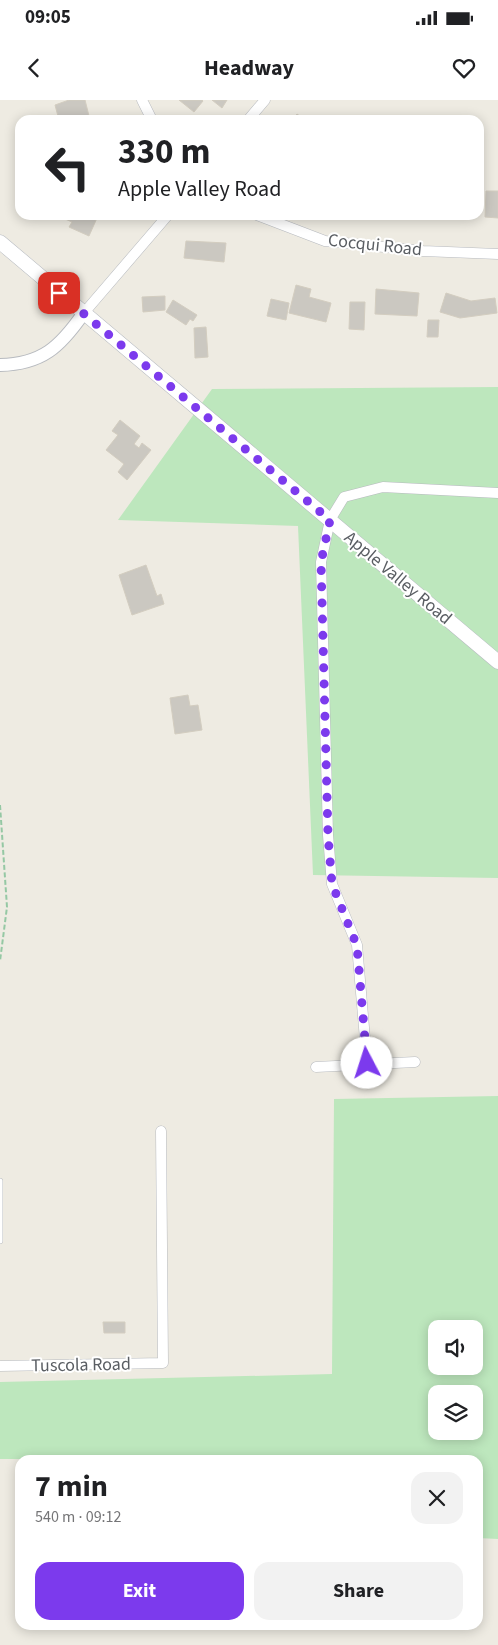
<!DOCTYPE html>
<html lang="en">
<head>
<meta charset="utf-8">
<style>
  :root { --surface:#fff; --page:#f2f2f2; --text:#202124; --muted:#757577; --accent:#7c3aed }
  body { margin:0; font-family:"Source Sans 3",sans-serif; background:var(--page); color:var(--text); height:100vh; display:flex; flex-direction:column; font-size:19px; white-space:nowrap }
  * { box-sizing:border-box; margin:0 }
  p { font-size:16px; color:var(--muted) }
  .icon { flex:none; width:28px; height:28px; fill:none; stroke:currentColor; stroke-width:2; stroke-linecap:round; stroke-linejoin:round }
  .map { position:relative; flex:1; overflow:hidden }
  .panel { position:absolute; left:15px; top:1355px; width:468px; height:175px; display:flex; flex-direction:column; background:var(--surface); border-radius:15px; box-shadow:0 2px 12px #0003 }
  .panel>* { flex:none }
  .top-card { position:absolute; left:15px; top:15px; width:469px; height:105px; border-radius:15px; box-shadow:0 2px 12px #0003; background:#fff; color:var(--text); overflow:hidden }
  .buttons { position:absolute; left:428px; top:1220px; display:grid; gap:10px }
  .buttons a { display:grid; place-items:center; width:55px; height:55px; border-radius:10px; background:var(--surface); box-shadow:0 2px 12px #0003; font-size:25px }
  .pin { position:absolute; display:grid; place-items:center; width:42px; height:42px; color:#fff; margin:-21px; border-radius:10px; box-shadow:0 2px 8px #0006 }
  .me { position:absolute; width:55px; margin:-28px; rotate:355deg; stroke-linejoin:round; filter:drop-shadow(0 0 4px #0008) }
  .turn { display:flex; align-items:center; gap:18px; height:105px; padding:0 20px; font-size:22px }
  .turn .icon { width:65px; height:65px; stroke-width:2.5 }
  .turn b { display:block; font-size:35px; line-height:42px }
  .round { display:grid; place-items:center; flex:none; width:52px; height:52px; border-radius:15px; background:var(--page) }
  .overview { display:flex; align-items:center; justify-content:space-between; height:85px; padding:0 20px }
  h1 { font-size:30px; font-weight:700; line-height:38px }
  .primary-button { display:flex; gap:10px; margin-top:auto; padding:10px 20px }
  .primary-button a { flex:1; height:58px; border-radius:15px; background:var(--accent); color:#fff; font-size:20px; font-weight:700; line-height:58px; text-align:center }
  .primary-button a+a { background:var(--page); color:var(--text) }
  .status { display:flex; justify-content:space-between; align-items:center; height:35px; padding:0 25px; background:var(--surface); direction:ltr }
  .status svg { height:14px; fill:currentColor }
  header { display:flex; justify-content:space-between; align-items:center; height:65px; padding:0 20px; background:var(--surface); font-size:22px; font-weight:700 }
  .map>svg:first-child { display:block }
</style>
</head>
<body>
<div class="status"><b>09:05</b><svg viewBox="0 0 49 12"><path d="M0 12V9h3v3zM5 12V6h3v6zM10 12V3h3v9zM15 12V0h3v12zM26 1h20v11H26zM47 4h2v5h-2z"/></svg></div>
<header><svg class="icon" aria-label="back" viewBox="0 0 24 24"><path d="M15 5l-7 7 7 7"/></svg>Headway<svg class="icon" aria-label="heart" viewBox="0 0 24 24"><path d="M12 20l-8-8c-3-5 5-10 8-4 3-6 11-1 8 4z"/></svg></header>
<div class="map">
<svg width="498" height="1545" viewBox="0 0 498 1545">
  <rect width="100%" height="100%" fill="#eeebe2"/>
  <!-- green -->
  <path fill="#bde7bd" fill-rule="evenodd" d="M498 287V778L313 775 298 426 118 420 212 289Z
    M498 996V1439L478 1438V1360L0 1359V1282L332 1274 334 999ZM436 1229H474V1266H436ZM436 1294H474V1331H436Z"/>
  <!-- building -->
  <path fill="#cbc8c1" stroke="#d3cdc0" d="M69 0H85L90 20H59L55 5Z
    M179 0H202L203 1 194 12Z
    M212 0H227L222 8Z
    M297 14 305 20H292Z
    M486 91H498V118L485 117Z
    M56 115H89L97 118 89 136 69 127 72 122Z
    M186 141 226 143 224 162 184 158Z
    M296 185 311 189 309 197 331 203 326 222 289 213Z
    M376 189 419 193 417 216 375 214Z
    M446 193 471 201 495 198 497 213 460 218 440 212Z
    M165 196V210L143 212 142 197Z
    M271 199 289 203 286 220 267 216Z
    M173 200 197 215 193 221 190 219 186 225 166 212Z
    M350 202H365L364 230 349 229Z
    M428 220H439L438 237H427Z
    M206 227 208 257 195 258 194 228Z
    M120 320 140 336 134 344 139 348 142 343 151 350 127 380 118 372 124 364 106 350 118 335 112 331Z
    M146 465 157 496 161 494 164 504 132 515 119 475Z
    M188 595 190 606 198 605 202 630 175 634 170 598Z
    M103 1222H125V1233H104Z"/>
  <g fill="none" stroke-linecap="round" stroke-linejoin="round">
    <!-- service casing -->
    <g stroke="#b7babf" stroke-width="6">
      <path id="service" d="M0 1081V1141"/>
    </g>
    <!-- minor casing -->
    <g stroke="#b7babf" stroke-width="11">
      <path id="minor" d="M142 0 152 20
        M248 20 265 0
        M257 115 325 141 423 151 498 154
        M83 214 168 115
        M367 963 357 845 332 784 328 735 321 462 330 420 344 397 383 387 498 393
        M316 967 415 962
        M0 1266 163 1263 161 1031"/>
    </g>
    <!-- tertiary casing -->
    <g stroke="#b7babf" stroke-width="14">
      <path id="tertiary" d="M0 265C42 264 60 247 83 214"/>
    </g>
    <!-- secondary casing -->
    <g stroke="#b7bbc1" stroke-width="15">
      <path id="secondary" d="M0 142 498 562"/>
    </g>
    <!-- path -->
    <path stroke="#95c8a4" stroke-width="2" stroke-dasharray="5 2.5" stroke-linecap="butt" d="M0 705 7 807 0 861"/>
    <!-- service -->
    <use href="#service" stroke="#fff" stroke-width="5"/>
    <!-- minor -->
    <use href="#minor" stroke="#fff" stroke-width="10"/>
    <!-- tertiary -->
    <use href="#tertiary" stroke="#fff" stroke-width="12"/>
    <!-- secondary -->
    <use href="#secondary" stroke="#fff" stroke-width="14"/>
  </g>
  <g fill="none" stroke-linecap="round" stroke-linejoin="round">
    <!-- route -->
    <path stroke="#7c3aed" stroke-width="9" stroke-dasharray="0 16.2" d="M59 193 330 420 321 462 328 735 332 784 357 846 367 963"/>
  </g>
  <g text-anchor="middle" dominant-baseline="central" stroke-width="4" stroke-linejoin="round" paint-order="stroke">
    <!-- street labels -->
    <g font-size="18" fill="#5a5e63" stroke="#fff">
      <text transform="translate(375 145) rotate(6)">Cocqui Road</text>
      <text transform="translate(398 478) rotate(40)">Apple Valley Road</text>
      <text transform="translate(81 1265) rotate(-1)">Tuscola Road</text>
    </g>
  </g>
</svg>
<div class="buttons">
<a><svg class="icon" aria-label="sound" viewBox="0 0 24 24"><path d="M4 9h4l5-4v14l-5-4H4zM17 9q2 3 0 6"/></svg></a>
<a><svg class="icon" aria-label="layers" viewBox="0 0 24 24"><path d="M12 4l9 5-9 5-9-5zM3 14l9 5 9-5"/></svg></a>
</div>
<div class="pin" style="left:59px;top:193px;background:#d93025"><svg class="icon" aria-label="arrive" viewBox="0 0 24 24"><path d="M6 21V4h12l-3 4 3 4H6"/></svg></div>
<svg class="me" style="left:367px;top:963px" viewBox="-20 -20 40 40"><circle r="19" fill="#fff"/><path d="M0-13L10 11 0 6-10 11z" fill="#7c3aed"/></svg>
<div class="top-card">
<div class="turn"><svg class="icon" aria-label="left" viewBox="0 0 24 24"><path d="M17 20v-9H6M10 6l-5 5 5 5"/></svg><div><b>330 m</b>Apple Valley Road</div></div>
</div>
<section class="panel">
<div class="overview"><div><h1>7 min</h1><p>540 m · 09:12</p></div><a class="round"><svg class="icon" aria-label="close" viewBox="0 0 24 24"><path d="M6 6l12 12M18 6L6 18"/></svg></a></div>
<div class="primary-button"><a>Exit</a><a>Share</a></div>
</section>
</div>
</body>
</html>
